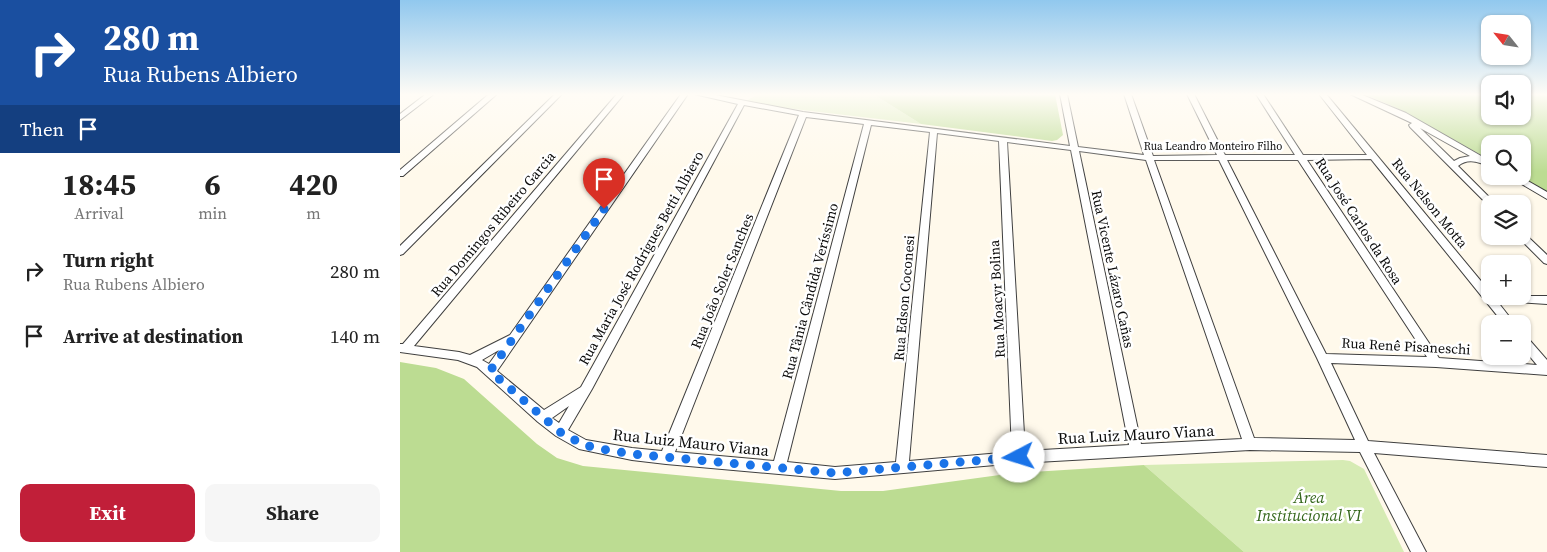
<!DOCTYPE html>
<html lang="en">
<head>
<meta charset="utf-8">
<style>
  :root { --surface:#fff; --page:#f6f6f6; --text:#222; --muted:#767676; --accent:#c11f39 }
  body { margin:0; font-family:"Source Serif 4",serif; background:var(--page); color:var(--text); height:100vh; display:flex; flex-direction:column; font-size:19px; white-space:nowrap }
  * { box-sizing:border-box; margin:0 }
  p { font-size:16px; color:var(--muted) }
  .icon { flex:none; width:28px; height:28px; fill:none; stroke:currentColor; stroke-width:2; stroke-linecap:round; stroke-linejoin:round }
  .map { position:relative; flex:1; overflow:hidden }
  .sheet { display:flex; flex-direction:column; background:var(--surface); width:400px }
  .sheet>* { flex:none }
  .guide { background:#1a4fa0; color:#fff; overflow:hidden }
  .needle { width:32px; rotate:300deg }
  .buttons { position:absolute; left:1081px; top:15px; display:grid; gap:10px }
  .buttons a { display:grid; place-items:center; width:50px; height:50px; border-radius:10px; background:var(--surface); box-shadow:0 1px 4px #0004; font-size:25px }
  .pin { position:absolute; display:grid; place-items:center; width:42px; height:42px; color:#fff; margin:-51px -21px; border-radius:50% 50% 50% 0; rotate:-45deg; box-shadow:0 0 5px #0007 }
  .pin .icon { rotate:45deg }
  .me { position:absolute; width:55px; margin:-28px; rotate:265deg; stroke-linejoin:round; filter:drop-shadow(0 0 4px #0008) }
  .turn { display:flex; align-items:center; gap:18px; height:105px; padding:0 20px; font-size:22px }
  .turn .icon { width:65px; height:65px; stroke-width:2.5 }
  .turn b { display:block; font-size:35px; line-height:42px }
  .then { display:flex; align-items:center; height:48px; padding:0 20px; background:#0003; gap:10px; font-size:19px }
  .eta { display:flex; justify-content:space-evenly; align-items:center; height:85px; text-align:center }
  .eta b { font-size:30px; font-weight:700; line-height:35px }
  .action { display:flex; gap:10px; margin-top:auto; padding:10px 20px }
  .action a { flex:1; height:58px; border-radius:10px; background:var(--accent); color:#fff; font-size:20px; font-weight:700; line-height:58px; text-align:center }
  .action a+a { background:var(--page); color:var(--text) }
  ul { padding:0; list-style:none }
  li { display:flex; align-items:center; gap:15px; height:65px; padding:0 20px }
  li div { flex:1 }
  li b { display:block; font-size:19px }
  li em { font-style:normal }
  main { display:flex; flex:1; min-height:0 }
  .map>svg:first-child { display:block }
</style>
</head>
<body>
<main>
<section class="sheet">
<div class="guide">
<div class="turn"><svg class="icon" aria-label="right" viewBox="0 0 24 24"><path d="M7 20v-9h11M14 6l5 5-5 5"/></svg><div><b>280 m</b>Rua Rubens Albiero</div></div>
<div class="then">Then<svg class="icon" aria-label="arrive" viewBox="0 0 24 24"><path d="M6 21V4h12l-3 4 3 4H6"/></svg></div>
</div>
<div class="eta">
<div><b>18:45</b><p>Arrival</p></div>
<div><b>6</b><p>min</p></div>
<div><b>420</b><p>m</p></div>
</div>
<ul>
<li><svg class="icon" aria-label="right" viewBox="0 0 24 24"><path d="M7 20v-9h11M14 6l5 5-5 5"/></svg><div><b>Turn right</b><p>Rua Rubens Albiero</p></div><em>280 m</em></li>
<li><svg class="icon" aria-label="arrive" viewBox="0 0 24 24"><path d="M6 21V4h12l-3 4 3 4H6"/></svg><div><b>Arrive at destination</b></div><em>140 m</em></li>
</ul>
<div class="action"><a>Exit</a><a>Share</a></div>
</section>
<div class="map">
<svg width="1147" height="552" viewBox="0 0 1147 552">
  <rect width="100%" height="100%" fill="#fff9eb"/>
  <!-- green -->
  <path fill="#d6ebb4" d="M358 94H473L521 124 369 106 346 101Z
    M943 460 950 461 964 469 1004 552H844L744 465Z"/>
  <!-- forest -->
  <path fill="#bcdc92" d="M473 94H655L663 135 657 140 652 141 521 124Z
    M964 94H1090V116H1122L1123 94H1147V192L1120 176H1122V144H1090V160L997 108Z
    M0 362 36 368 64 379 137 444 157 458 183 466 441 491H483L614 473 744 465 844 552H0Z"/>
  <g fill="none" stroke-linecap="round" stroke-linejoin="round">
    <!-- street casing -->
    <g stroke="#3f3f3f" stroke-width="2">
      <path id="street" d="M26 94H34L0 120V114Z
        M89 94H97L3 176H0V170Z
        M155 94H162L3 254 0 255V246Z
        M217 94H224L14 346 59 352 70 355 110 335 281 94H288L97 371 144 410 181 387 338 104 294 94H310L403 112 670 146 660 94H667L678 147 744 155 724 94H731L753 156 817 155 787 94H794L825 155H895L856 94H863L903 155H967L919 94H926L1090 292V296H1147V304L1097 301 1115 324H1104L971 159 907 160 1039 358 1137 365 1122 347V335L1126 336 1147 360V375L1036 367 931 363 968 441 1147 455V467L974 453 1026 552H1011L960 452 850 450 619 463 435 479 266 464 232 460 179 449 156 436 138 422 77 367 58 360 0 352V344H3ZM344 105 399 115 262 451 232 448 186 440 168 430 192 389ZM406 117 464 124 374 461 275 452ZM471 125 530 132 496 462 435 467 387 462ZM537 133 599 141 612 452 509 461ZM607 142 671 150 729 445 625 451ZM679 151 746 160 842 439 741 444ZM754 160H819L917 358 955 440 854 438ZM827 160H898L1027 357 926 354ZM99 350 89 364 82 360ZM169 406 159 423 152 418Z
        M950 94H960L1006 113 1090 161V166C1079 163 1069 157 1058 166L1096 204H1090L1089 206 1010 127 1009 125 1012 123ZM1020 128 1070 156 1060 158 1054 161Z
        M1108 176H1119L1147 192V199Z
        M1122 233 1125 234 1147 255V264L1144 263 1117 236H1122Z"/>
    </g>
    <!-- street -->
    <use href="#street" fill="#fff" fill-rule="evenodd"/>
  </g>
  <!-- sky -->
  <linearGradient id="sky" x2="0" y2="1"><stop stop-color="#91c8ee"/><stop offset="0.55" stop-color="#fffcf6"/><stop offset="1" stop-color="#fffcf6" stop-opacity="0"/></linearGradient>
  <rect width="1147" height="172" fill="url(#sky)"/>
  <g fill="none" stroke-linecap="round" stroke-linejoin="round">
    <!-- route -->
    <path stroke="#1a73e8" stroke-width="9" stroke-dasharray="0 16.2" d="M204 209 90 371 160 432 184 445 207 450 232 454 435 473 619 457"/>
  </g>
  <g text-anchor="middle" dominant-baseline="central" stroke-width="5" stroke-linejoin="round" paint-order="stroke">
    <!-- far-street labels -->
    <g font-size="11" fill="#0c0c0c" stroke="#fff">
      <text x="813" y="146">Rua Leandro Monteiro Filho</text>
    </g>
    <!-- street labels -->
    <g font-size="14" fill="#0c0c0c" stroke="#fff">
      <text transform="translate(1030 203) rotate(51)">Rua Nelson Motta</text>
      <text transform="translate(959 221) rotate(57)">Rua José Carlos da Rosa</text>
      <text transform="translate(93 224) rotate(-50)">Rua Domingos Ribeiro Garcia</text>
      <text transform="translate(241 258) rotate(-61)">Rua Maria José Rodrigues Betti Albiero</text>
      <text transform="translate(713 269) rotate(78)">Rua Vicente Lázaro Cañas</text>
      <text transform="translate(322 281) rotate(-68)">Rua João Soler Sanches</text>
      <text transform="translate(410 291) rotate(-75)">Rua Tânia Cândida Veríssimo</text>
      <text transform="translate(504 298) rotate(-85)">Rua Edson Coconesi</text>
      <text transform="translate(597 299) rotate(-93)">Rua Moacyr Bolina</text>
      <text transform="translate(1006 346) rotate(3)">Rua Renê Pisaneschi</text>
    </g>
    <!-- near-street labels -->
    <g font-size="16" fill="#0c0c0c" stroke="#fff">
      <text transform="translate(736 434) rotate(-3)">Rua Luiz Mauro Viana</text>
      <text transform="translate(291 442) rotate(6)">Rua Luiz Mauro Viana</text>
    </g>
    <!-- near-park labels -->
    <g font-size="16" font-style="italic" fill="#33661a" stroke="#fff">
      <text x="909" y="497">Área<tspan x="909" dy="18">Institucional VI</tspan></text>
    </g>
  </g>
</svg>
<div class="buttons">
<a><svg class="needle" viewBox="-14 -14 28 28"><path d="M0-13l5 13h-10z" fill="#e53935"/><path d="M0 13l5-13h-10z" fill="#767676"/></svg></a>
<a><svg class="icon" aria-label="sound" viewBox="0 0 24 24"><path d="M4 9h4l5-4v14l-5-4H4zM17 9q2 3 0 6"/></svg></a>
<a><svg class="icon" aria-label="search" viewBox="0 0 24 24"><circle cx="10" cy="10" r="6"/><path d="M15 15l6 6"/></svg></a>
<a><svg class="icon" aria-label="layers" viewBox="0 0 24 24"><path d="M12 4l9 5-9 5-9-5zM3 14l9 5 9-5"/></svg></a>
<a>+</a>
<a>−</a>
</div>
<div class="pin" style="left:204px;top:209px;background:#d93025"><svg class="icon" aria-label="arrive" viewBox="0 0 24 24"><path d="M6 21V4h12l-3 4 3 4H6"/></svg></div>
<svg class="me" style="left:619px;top:457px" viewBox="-20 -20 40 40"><circle r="19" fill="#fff"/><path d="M0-13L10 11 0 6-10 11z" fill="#1a73e8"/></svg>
</div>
</main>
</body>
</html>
